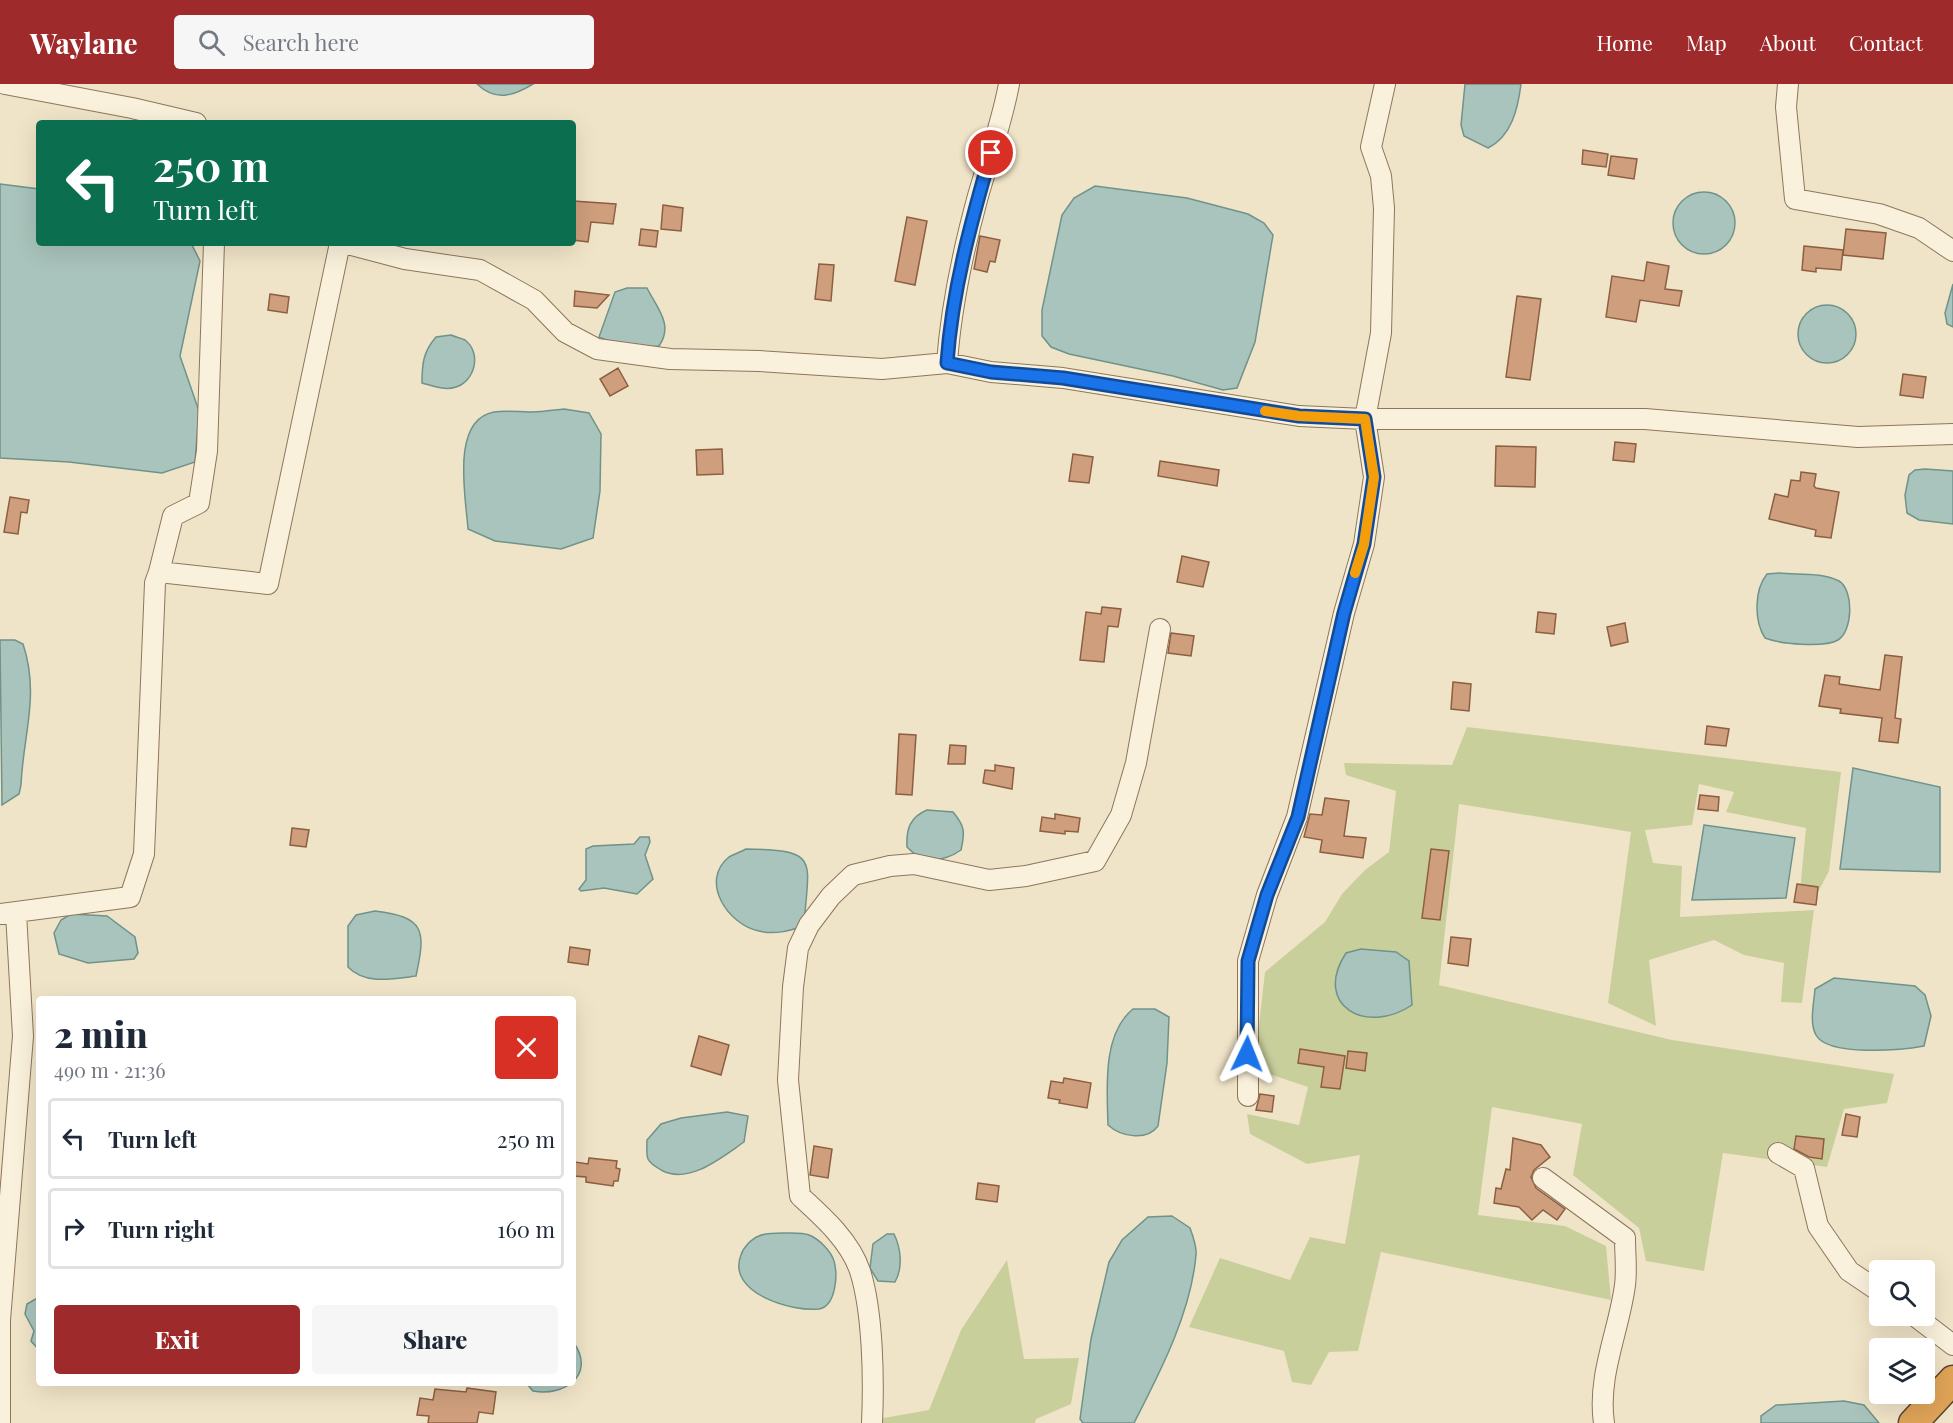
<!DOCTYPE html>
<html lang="en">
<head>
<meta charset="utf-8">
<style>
  :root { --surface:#fff; --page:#f6f6f7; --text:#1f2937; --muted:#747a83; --line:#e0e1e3; --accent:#9e2a2b }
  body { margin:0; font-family:"Playfair Display",serif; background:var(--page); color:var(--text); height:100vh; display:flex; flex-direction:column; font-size:22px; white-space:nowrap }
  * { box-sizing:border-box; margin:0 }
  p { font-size:20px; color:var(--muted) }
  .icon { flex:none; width:33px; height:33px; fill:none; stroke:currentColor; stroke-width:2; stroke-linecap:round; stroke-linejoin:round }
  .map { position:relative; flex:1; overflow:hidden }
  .drawer { position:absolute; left:36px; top:912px; width:540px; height:390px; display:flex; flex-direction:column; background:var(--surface); border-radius:6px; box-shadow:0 6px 24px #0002 }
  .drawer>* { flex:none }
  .banner { position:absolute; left:36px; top:36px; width:540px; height:126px; border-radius:6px; box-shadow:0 6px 24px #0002; background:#0b6e4f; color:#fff; overflow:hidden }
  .buttons { position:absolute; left:1869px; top:1176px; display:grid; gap:12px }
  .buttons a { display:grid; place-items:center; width:66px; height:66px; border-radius:6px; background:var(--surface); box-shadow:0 6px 24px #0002; font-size:30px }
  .pin { position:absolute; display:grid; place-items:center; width:51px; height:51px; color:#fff; margin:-26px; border:3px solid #fff; border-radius:50%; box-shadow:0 2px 6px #0007 }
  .me { position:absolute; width:66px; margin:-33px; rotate:2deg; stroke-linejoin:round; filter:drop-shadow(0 0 4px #0008) }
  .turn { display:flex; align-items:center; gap:21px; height:126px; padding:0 18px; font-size:27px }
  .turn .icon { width:78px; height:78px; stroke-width:2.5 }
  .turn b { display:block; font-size:42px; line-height:51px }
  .round { display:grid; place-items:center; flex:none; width:63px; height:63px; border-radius:6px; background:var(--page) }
  .head { display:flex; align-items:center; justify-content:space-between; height:102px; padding:0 18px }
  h1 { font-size:36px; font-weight:800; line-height:45px }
  .primary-button { display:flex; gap:12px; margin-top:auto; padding:12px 18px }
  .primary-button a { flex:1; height:69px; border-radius:6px; background:var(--accent); color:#fff; font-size:24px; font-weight:800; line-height:69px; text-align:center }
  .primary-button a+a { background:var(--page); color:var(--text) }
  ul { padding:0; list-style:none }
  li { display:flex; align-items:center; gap:18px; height:81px; margin:0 12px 9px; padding:0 6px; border:3px solid var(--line); border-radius:6px }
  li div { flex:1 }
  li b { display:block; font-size:22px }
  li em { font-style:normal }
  header { display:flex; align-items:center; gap:36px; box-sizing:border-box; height:84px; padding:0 30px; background:var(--accent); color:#fff }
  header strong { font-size:28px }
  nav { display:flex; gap:33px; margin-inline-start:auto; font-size:21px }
  .search { width:420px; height:54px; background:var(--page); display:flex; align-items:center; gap:15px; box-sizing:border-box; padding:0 21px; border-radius:6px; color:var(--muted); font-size:22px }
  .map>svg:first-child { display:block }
</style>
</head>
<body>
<header>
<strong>Waylane</strong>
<div class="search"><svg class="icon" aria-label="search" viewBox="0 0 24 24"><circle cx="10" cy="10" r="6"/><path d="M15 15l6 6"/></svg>Search here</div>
<nav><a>Home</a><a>Map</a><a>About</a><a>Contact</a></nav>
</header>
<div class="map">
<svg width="1953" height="1339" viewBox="0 0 1953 1339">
  <rect width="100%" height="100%" fill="#f0e4c8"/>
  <!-- green -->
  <path fill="#c9cf9b" d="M1467 643 1841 688 1829 787 1816 812 1800 807 1806 744 1726 728 1734 708 1699 700 1692 741 1645 746 1653 779 1682 782 1680 833 1814 826 1802 919 1781 918 1784 879 1744 871 1714 856 1649 876 1656 942 1608 919 1631 748 1459 720 1439 901 1672 956 1894 990 1887 1019 1844 1025 1827 1083 1723 1069 1704 1187 1646 1177 1639 1144 1573 1091 1582 1040 1492 1023 1478 1131 1565 1142 1606 1162 1611 1216 1381 1168 1358 1267 1329 1268 1311 1301 1292 1298 1284 1267 1189 1243 1220 1174 1290 1196 1310 1153 1345 1160 1360 1071 1307 1080 1250 1050 1247 1030 1299 1041 1308 1003 1254 985 1265 888 1325 838 1342 810 1365 786 1389 768 1396 707 1346 691 1344 679 1452 681Z
    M1007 1176 1024 1275 1079 1274 1071 1320 1036 1335 1035 1339H878V1335L929 1326 961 1246Z"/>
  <!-- water -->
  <path fill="#a9c4bc" stroke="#6f938a" stroke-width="1.5" d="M477 0H533C513 12 496 18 477 0Z
    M1465 0H1521C1518 24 1512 52 1488 64L1464 52 1461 41Z
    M0 100 39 105V159H191L200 177 180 272 199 327 195 378 162 389 69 378 0 374Z
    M1095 102 1187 114 1248 130 1264 139 1273 151 1255 258 1237 304 1223 306 1173 292 1069 270 1051 263 1042 252V226L1062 131 1074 114Z
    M1673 139a31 31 0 1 1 62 0a31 31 0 1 1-62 0Z
    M1953 200V243L1947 240 1945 229Z
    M627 204H647C657 224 674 241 659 262 637 266 618 262 599 253L615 208Z
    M1798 250a29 29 0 1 1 58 0a29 29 0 1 1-58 0Z
    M451 251C455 253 461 254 465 256 482 269 475 297 456 303 445 307 433 302 422 299 422 280 423 268 436 253Z
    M564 325 589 329 601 350 600 407 593 454 561 465 495 457 468 445C466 414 450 336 494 328 506 326 520 328 532 328 543 328 554 326 564 325Z
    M1925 385 1953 387V440L1919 436 1907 429 1905 411 1909 391 1915 386Z
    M1779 489C1798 491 1822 488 1839 497 1854 506 1853 547 1838 556 1824 564 1780 560 1765 554 1754 537 1754 506 1767 490Z
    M0 556H15L23 560C40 611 23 651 21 701L19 710 2 721Z
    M1853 684 1940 703V788L1840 785Z
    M927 726 953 728C965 742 965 748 961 766 944 778 922 780 907 763 906 745 910 733 927 726Z
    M1704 741 1795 754 1786 814 1692 816Z
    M640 753H649L650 758 645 771 653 795 637 810 604 804 581 807 579 805 586 796V765L593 762 634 760Z
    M746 765C822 766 808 776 804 842 789 847 775 851 759 847 728 841 699 797 729 773 734 770 741 768 746 765Z
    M375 827C425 833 426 846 416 892 393 895 365 901 348 883V842L356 831Z
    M71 830 107 832 135 853 138 869 134 875 88 879 59 870 54 849 61 836Z
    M1361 865 1396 868 1409 877 1412 921C1366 952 1312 921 1346 869Z
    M1834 894 1915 902 1925 911 1931 932 1924 962C1902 966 1828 973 1816 951 1809 939 1814 919 1815 905Z
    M1133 925H1155L1169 933 1167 979 1158 1042C1146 1058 1120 1052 1108 1041 1107 1005 1102 950 1133 925Z
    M727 1028 748 1032 744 1058C722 1073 690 1100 663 1087 658 1084 651 1081 648 1075 646 1070 647 1061 647 1056L661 1040 681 1034Z
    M1172 1132 1190 1144C1193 1152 1197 1163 1196 1171 1191 1229 1160 1288 1134 1339H1083L1080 1335 1091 1255 1109 1178 1122 1156 1148 1133Z
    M791 1149C796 1149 804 1149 809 1151 819 1155 831 1167 834 1177 838 1191 836 1222 819 1225 792 1228 726 1209 741 1171 743 1164 751 1155 759 1152 767 1148 782 1149 791 1149Z
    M887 1150H894C901 1164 903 1184 895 1198L878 1197 870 1184 873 1160Z
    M39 1213V1266L31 1257 34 1247 25 1230 27 1220Z
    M574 1259C596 1291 564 1313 533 1307L526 1299H573Z
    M1844 1317 1864 1321 1879 1339H1761V1332L1776 1321Z"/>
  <!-- building -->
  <path fill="#cf9f7d" stroke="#8d5f41" stroke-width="1.5" d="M1583 66 1608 70 1606 83 1582 80Z
    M1611 72 1637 75 1634 95 1608 91Z
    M573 117 616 120 613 140 591 138 588 158 573 156Z
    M663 121 683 124 681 147 661 145Z
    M907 133 927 137 915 201 895 197Z
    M641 145 658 147 656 163 639 161Z
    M1846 145 1886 149 1883 175 1843 171Z
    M980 152 1000 156 995 178 990 177 987 188 974 185Z
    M1804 162 1843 166 1841 186 1816 184V188L1802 186Z
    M1647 178 1669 182 1665 205 1682 207 1679 222 1640 216 1636 238 1606 233 1612 192 1644 197Z
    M819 180 834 181 831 217 815 215Z
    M575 207 609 211 597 224 574 222Z
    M270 210 289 213 287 229 268 226Z
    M1517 212 1541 215 1530 296 1506 293Z
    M618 284 628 302 610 312 600 295Z
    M1903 290 1926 293 1923 314 1900 311Z
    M1615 358 1636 360 1634 378 1613 376Z
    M1496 362 1536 363 1535 403 1495 402Z
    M722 365 723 390 697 391 696 366Z
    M1073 370 1093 373 1089 399 1069 397Z
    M1160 377 1219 386 1217 402 1158 392Z
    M1801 388 1816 390 1814 402 1816 404 1839 408 1831 454 1815 452 1816 446 1769 435 1775 410 1788 413 1791 396 1800 397Z
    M10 413 29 416 27 429 21 428 18 450 4 448Z
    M1182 472 1209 478 1203 503 1177 498Z
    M1102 523 1121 525 1118 543 1108 542 1104 578 1080 576 1086 528 1101 530Z
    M1538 528 1556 530 1554 550 1536 548Z
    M1625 539 1628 558 1611 562 1607 543Z
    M1171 549 1194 552 1191 572 1168 569Z
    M1885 571 1902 573 1895 634 1901 635 1898 659 1879 657 1882 634 1840 629 1841 625 1819 622 1825 591 1840 593 1839 600 1880 606Z
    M1453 598 1471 600 1469 627 1451 625Z
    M1707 642 1729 645 1726 662 1705 660Z
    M899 650 916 651 912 711 896 710Z
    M950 661 966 662 965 680H948Z
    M995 681 1014 684 1012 705 983 699 985 686 995 687Z
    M1700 711 1719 713 1718 727 1698 725Z
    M1325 714 1349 717 1344 752 1366 754 1363 774 1320 768 1322 756 1304 753 1310 730 1322 731Z
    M1055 730 1080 734 1078 748 1065 747V750L1040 747 1042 733 1055 735Z
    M292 744 309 746 306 763 290 761Z
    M1431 765 1449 767 1440 836 1422 834Z
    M1797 800 1818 803 1816 821 1794 818Z
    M1451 853 1471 855 1468 882 1448 879Z
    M570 863 590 866 588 881 568 878Z
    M699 952 729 961 721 991 691 982Z
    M1300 965 1345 972 1340 1005 1321 1003 1324 983 1298 979Z
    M1348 967 1367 969 1365 987 1346 984Z
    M1064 994 1091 999 1087 1024 1059 1019 1060 1016 1048 1014 1051 997 1063 999Z
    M1260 1010 1274 1012 1272 1028 1256 1026Z
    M1846 1030 1860 1033 1857 1053 1842 1051Z
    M1796 1052 1824 1055 1822 1075 1809 1073 1794 1065Z
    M1513 1054 1541 1061 1550 1073 1534 1086 1531 1093 1536 1104 1565 1125 1557 1136 1543 1126 1532 1136 1519 1123 1494 1119 1496 1104 1501 1105 1506 1085 1510 1086Z
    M814 1062 832 1065 828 1094 810 1091Z
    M589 1074 617 1077 616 1084 620 1085 618 1097H614L613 1102 586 1098V1093L573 1092 575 1078 588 1080Z
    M978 1099 999 1102 997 1118 976 1115Z
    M467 1304 496 1308 493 1330 479 1328 477 1339H428L429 1332 417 1331 420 1314 433 1316 435 1305 466 1308Z"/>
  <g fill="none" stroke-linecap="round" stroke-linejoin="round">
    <!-- minor casing -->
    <g stroke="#8d765c" stroke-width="22">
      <path id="minor" d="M5 0 132 24 196 39
        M1788 0 1786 23 1795 115 1879 130 1919 144 1953 167
        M344 159 405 175 480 186 534 216 565 248 597 265 670 275 759 277 882 285 947 279 991 288 1063 294 1299 332 1365 335H1645L1858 353 1953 350
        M947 279C951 222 963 167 978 112 989 74 1002 38 1009 0
        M159 488 173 432 199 419 207 367 214 159
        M0 830 130 813 144 770 155 499 159 488 268 500 340 159
        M1248 1012V877L1267 811 1297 733 1344 529 1364 460 1374 393 1365 335 1381 249 1384 124 1381 92 1371 63 1385 0
        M1778 1069 1804 1084 1818 1142 1849 1187 1880 1208
        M1543 1094 1625 1154C1625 1170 1627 1186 1625 1201 1619 1247 1597 1292 1604 1339
        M1915 1232 1953 1261
        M0 1338V1236L23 952 16 829
        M872 1339C874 1296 873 1228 860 1187 850 1157 823 1133 800 1112L788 996 793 903 798 864 809 841 831 812 853 791 890 782 914 780 989 796 1026 792 1095 777 1121 731 1136 679 1160 545"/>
    </g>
    <!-- highway casing -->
    <g stroke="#5b4430" stroke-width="31">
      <path id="highway" d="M1913 1339 1953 1296"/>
    </g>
    <!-- minor -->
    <use href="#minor" stroke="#faf1dc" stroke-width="20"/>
    <!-- highway -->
    <use href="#highway" stroke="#e0a458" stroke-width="28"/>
  </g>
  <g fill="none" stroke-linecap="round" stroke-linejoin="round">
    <!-- route casing -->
    <g stroke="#114b97" stroke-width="15">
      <path id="route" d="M991 69C971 138 952 207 947 279L991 288 1063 294 1299 332 1365 335 1374 393 1364 460 1344 529 1298 733 1267 811 1248 877 1247 970"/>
    </g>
    <!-- route -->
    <use href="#route" stroke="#1a73e8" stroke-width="10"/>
    <!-- slow -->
    <path stroke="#f59e0b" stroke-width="10" d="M1265 327 1299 332 1365 335 1374 393 1364 460 1355 489"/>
  </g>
</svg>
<div class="buttons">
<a><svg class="icon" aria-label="search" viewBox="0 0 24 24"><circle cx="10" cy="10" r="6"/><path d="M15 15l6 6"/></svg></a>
<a><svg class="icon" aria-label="layers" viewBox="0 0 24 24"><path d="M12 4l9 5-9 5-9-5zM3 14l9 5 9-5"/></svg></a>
</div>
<div class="pin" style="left:991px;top:69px;background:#d93025"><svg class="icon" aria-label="arrive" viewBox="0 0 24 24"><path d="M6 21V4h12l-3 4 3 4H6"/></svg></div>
<svg class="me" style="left:1247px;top:970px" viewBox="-20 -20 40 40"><path d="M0-17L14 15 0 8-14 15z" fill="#1a73e8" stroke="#fff" stroke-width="4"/></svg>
<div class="banner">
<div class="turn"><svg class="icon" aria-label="left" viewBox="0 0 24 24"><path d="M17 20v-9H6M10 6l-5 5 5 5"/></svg><div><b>250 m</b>Turn left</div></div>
</div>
<section class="drawer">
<div class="head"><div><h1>2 min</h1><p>490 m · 21:36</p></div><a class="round" style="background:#d93025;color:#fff"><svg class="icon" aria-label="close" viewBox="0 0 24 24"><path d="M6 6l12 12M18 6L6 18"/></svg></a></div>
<ul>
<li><svg class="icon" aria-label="left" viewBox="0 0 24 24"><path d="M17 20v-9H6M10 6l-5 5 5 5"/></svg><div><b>Turn left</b></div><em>250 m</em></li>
<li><svg class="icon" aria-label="right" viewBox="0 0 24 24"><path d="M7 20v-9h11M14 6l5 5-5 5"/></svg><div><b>Turn right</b></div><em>160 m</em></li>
</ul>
<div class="primary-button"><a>Exit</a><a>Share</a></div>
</section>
</div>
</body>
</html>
